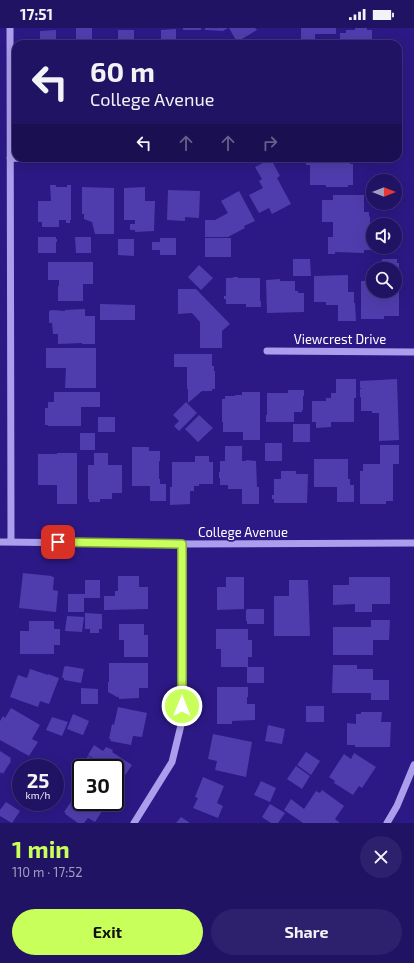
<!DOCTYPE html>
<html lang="en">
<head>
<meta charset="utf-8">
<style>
  :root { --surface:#211364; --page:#2d206d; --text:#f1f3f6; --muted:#a29ebf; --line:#3e3278; --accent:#c9ff5a }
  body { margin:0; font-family:"Exo 2",sans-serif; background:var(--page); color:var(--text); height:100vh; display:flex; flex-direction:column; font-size:15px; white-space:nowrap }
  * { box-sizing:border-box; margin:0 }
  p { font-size:13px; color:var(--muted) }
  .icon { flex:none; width:22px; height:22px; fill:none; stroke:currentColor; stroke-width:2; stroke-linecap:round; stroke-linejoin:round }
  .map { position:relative; height:795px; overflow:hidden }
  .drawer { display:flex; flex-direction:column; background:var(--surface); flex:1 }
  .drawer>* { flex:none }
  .hud { position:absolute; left:12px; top:12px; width:390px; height:122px; border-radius:12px; box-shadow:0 4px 16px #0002,0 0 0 1px var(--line); background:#211364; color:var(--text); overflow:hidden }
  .needle { width:26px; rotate:90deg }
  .tools { position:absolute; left:366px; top:146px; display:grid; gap:8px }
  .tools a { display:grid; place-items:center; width:36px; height:36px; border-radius:50%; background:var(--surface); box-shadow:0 4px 16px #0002,0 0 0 1px var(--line); font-size:20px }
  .speed { position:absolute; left:12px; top:731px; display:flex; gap:8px; font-size:20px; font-weight:700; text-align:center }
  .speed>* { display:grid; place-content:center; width:52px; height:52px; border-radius:50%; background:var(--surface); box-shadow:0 4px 16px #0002,0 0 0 1px var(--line); line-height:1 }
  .speed small { font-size:10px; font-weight:400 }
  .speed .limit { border:2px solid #111; border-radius:6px; background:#fff; color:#111 }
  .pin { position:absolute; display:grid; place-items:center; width:34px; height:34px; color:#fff; margin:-17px; border-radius:8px; box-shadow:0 2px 6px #0006 }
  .me { position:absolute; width:44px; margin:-22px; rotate:0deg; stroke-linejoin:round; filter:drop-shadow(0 0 3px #0008) }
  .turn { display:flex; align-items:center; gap:14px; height:84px; padding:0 12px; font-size:18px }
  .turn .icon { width:52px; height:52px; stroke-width:2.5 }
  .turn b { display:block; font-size:28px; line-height:34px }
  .lanes { display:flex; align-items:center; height:38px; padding:0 12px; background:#0003; justify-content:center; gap:20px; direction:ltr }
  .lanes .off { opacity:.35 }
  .round { display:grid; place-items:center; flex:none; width:42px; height:42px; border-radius:21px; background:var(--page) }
  .summary { display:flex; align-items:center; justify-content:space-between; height:68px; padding:0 12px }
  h1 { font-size:24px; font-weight:700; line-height:30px; color:var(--accent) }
  .primary-button { display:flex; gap:8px; margin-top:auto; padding:8px 12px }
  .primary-button a { flex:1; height:46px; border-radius:24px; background:var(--accent); color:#111; font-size:16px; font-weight:700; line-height:46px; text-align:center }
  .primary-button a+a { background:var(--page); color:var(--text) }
  .status { display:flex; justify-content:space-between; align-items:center; height:28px; padding:0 20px; background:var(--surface); direction:ltr }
  .status svg { height:11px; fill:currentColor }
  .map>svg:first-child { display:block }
</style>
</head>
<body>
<div class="status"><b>17:51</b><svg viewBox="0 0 49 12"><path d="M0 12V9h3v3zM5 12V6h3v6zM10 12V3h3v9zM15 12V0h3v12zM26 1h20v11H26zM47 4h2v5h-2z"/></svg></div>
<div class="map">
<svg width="414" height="795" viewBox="0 0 414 795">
  <rect width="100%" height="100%" fill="#2c1985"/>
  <!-- building -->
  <path fill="#503dad" d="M76 0H92V15L76 16Z
    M183 0H201V2H183Z
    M205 0H228L223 3 205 2Z
    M229 0H255L257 2 237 14Z
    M301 0H336V6H315V13L311 16H301Z
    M355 0H367V2H372V16H328V11H340V5H346V2H355Z
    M176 1V16H161V2Z
    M56 2V16H40V3Z
    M118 2H134V16H118Z
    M306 130H337V133H350V136H353V157H348V159H326V157H310V137H306Z
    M271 131 280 148 277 150 291 176 272 186 269 180 259 185 249 167 263 160 259 153 262 151 255 139Z
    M50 157H56V159H67V157H71V192H70V195H66V192H59V199H42V194H38V173H51Z
    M82 159 114 160V206H95L92 194 84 191V186H82Z
    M145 159V173H155L154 203 135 204V202H130V196H135V192H124V160Z
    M168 162 200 163 199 190 185 189V193L167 192Z
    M239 163 255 193 244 198 245 200 228 209H205V192H215L228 185 221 173Z
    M333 167H364V184H369V188L370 189V196L368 198V206H373V222H364V225L335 224V226H328V209H333V194H322V172H333Z
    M38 209H56V211H57V214H56V225H38Z
    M75 209H91V225H76Z
    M160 210H176V227H160V222H152V214H160Z
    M205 210H231V229H205Z
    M118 211H134V228L118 227Z
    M293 231H310L311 248H293Z
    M382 231H397V235H399V288H384V291H361V253H370V252H373V263H395V241H380V235H382Z
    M48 234H93V256H83V273H58V258H59V252H48Z
    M199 237 213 250 201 262 188 249Z
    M348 247V264H354V275H355L356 293H338V277H326V274H314V248Z
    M233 249H238V250H260V273H261V279H246V276H226V271H224V268H226V250H233Z
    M280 251V253H295V263H298V265H304V284L267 285 266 252Z
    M178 261H196L230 296 222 303V320H200V294L192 285 178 286Z
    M100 276 135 277V292H100Z
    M85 281V288H95V316H82V315L58 316V306H53L52 295H49V283L52 282 65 283V282Z
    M46 320H96V360H65L66 340H46Z
    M174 326H212V338H214V343H215V361H212V363H202L188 375V361H187V339H174Z
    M336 351H356V370H354V394H331V399L316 400V394H312V373H326V370H331V365H336Z
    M397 351 399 412 379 413V385H372V383H361V369H360V361L362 360H360V353Z
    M288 362H304V368H303V382H302V384H294V394H266V387H267V365H288Z
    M54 364H100V379H81V398H48V397H45V380H48V374H54Z
    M242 364H260V412H243V404H223V394H222V371H225V368H235V367H242Z
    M186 374 197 385 179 403 174 398 179 393 173 387Z
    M199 387 213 400 198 414 185 401Z
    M98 389H115V404H98Z
    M293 396H310V414H293Z
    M80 405H95V422H80Z
    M265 415H282V433H265Z
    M380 417H399V436H393V473H386V476H360V443H363V436H380Z
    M225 418H242V433H246V432L256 433 257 459H259V476H242V461H228V457H220V450H219V444H220V433H225Z
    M132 419H149V423H160V433H159V451H160V456H166V473H150V458H132Z
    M57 425H77V476H57V457H38V426H57Z
    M94 425H108V437H122V465H112V471H100V474H89V471H88V437H94Z
    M195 428H209V434H213V456H199V458H194V463H190V476L170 477V459H172V434H195Z
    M314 431H348V451H350V457H354V474H337V459H314Z
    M281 443H296V446H308L307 475H274V471H272V467H274V451H281Z
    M23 545 52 548V549H54L53 562 58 563 56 584 19 580Z
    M118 548H139V559H148V581L104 582V568H115V563H118Z
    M226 549H244V581L217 582V559H226Z
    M349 549H390V576H372V584H355V576L333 577V557H349Z
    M85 552H100V570H84V584H68V566H85Z
    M289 552H308L310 608H274V568H289Z
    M247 581H264V596H247V593H246V582H247Z
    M85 585 102 586V601H99V605H90V601H85Z
    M67 588 84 589 82 604 65 603Z
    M371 592H390L389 612H373V627H333V599H371Z
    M29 593H54V601H60V617H54V626H20V603H29Z
    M119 596H144V607H148V629H124V612H119Z
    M216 601H248V612H252V629H248V639H221V621H216Z
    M109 635H148V660H139V670L119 671V669H117L108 664V654H109Z
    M333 637H357V641H373V652H389V672H371V665H332Z
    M66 638 84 641 81 655 64 652V650H62L64 639Z
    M247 639H264V655H247Z
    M30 641 48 647V646L59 650 49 676 40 673 38 679 10 669 18 647 27 650Z
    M217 659H248V669H247V676H255V692L232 693V696H217Z
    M81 660 98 661V676H81Z
    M306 678H324V694H306Z
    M118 679 147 685 142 709 133 708 131 717 110 713 111 711H109L112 696 114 697Z
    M11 680 40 697 32 711 38 714 29 728 0 712V693L3 688 5 690Z
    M361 684H382L381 694H391L390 719H355V717H347V695L356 696V686H361Z
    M73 686 89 693 83 707 67 701Z
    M52 689 68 694 62 708 46 702Z
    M268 697 285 701 282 716 265 713Z
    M213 706 252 714 246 749 215 742 217 733 208 731Z
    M94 717 103 723 106 719 113 722 112 724 132 737 115 762V740H83L82 737 88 728 96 733V732L88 727Z
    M0 723 11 730 10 732 11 733 3 746 1 744 0 746Z
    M306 724 320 733 311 747 297 737Z
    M354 725 376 739 362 760 359 758 353 767 334 755 335 753 329 749 344 726 351 731Z
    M29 735H31L39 740H27Z
    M296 738 310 748 302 761 287 751Z
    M203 749 224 758 217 775 223 778 218 790 193 780 198 770 195 769Z
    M261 753 276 760 270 774 254 767Z
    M81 762V774H108L95 794 88 790 84 795H78L65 786 66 785 64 784 73 771 74 772Z
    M322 762 344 778 335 791 340 795H303L284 782 291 771 304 781 316 763 320 765Z
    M6 774 20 783 12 795 0 788V782Z
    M34 774H49L44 781Z
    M270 776 285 785 278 795H271L262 789Z
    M181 789 190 795H176Z"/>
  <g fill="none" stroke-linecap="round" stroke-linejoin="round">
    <!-- minor -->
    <path stroke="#ab9eec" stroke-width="7" d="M10 0 11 514
      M10 130 212 131
      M267 323 414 324
      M0 514 182 516 414 515
      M134 795 172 734 182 693V516
      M387 795 397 778 414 737"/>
  </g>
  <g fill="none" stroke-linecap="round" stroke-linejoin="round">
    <!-- route casing -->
    <g stroke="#83a63a" stroke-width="10">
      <path id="route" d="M58 514 182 516V678"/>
    </g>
    <!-- route -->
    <use href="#route" stroke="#c9ff5a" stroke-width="7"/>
  </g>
  <g text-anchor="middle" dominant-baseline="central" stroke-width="3.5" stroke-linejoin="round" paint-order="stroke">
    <!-- street labels -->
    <g font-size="13" fill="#fff" stroke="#2c1985">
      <text x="340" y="311">Viewcrest Drive</text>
      <text x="243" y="504">College Avenue</text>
    </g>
  </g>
</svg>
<div class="tools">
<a><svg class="needle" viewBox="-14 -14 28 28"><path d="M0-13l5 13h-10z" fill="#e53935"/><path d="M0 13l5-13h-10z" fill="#a29ebf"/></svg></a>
<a><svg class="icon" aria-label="sound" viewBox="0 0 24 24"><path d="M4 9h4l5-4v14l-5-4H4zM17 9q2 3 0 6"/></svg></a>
<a><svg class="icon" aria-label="search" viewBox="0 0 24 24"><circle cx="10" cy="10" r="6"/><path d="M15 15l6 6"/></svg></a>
</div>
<div class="speed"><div>25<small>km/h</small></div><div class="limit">30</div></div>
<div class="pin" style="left:58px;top:514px;background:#d93025"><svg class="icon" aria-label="arrive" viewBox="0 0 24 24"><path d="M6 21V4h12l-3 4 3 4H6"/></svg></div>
<svg class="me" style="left:182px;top:678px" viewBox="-20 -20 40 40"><circle r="17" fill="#c9ff5a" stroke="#fff" stroke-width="3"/><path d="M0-11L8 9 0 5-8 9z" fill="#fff"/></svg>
<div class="hud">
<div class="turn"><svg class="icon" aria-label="left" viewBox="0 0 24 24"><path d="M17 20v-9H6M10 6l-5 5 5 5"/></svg><div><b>60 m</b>College Avenue</div></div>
<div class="lanes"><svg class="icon" aria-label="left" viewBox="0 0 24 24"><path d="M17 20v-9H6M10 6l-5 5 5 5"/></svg><svg class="icon off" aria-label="ahead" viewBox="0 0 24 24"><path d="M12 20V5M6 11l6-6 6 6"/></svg><svg class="icon off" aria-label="ahead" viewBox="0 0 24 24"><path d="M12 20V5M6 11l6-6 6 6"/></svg><svg class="icon off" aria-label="right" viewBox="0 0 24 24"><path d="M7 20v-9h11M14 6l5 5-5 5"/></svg></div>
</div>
</div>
<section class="drawer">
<div class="summary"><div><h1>1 min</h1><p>110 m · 17:52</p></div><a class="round"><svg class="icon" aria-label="close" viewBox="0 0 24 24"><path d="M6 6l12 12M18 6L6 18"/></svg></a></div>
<div class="primary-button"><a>Exit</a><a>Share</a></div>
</section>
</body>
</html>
